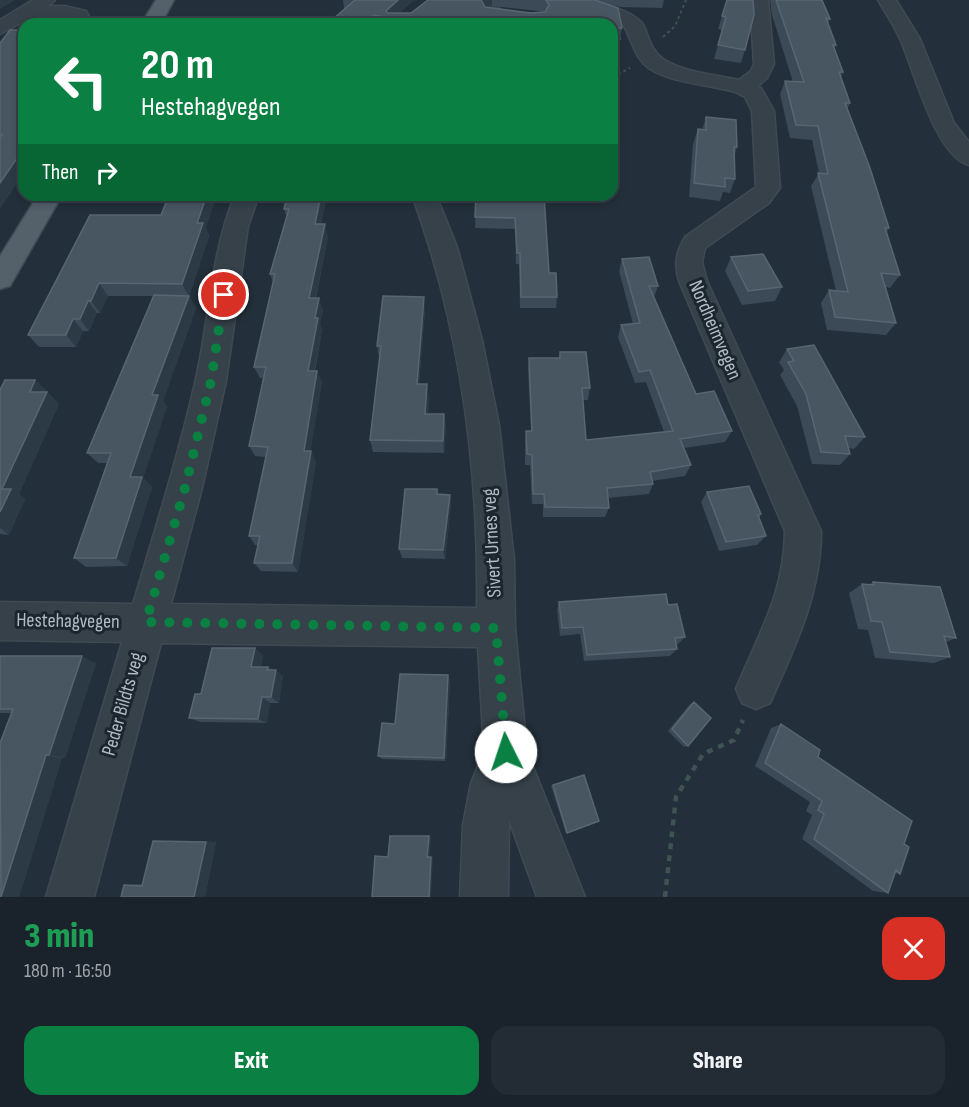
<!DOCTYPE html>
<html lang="en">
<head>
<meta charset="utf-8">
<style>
  :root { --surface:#1a232c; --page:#232b34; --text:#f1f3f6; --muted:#9fa4a9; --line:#384048; --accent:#0b8043 }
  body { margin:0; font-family:"Sofia Sans Condensed",sans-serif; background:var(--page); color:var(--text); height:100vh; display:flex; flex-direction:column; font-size:22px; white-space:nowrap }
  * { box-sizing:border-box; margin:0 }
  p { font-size:20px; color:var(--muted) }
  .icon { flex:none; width:33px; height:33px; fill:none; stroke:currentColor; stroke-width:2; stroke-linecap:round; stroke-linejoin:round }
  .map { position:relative; height:897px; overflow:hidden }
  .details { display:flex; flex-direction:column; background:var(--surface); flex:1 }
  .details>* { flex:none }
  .top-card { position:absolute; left:18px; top:18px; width:600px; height:183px; border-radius:18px; box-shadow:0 3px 9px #0003,0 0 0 2px var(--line); background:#0b8043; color:#fff; overflow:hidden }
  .pin { position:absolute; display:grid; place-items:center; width:51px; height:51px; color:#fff; margin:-26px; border:3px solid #fff; border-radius:50%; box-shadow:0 2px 6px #0007 }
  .me { position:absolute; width:66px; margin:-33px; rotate:356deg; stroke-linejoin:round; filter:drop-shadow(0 0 4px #0008) }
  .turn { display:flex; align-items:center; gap:21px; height:126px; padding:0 24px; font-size:27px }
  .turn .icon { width:78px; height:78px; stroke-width:2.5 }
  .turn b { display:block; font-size:42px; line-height:51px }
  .then { display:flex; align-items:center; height:57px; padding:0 24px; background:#0003; gap:12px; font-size:22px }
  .round { display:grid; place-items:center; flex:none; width:63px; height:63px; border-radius:18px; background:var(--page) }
  .headline { display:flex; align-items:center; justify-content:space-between; height:102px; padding:0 24px }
  h1 { font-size:36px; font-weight:800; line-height:45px; color:#1e9e55 }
  .button { display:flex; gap:12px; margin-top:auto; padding:12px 24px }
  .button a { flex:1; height:69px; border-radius:18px; background:var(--accent); color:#fff; font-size:24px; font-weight:800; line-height:69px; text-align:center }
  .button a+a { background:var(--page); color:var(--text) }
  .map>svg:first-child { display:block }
</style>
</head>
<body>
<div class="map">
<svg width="969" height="897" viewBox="0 0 969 897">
  <rect width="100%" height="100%" fill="#232f3a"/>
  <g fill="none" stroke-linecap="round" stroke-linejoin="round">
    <!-- minor casing -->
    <g stroke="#404a53" stroke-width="3">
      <path id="minor" d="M33 0H55L48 6H64L86 11 93 24H73L71 19 30 18 0 34V20Z
        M478 0H496L505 24H485Z
        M533 0C567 0 621 0 642 23 649 35 650 50 663 59 685 73 714 74 739 80L751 71 754 64 750 0H768L774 64 767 78 757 87 761 88 774 111 780 188 769 203 705 248 702 262 707 281 821 531C821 594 795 647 770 703L756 709 742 703 736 689C759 632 784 595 785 531L679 281C674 264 676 252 685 237L756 187 752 111 745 97 735 92C707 84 675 84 650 69 635 59 632 41 624 26 612 5 564 7 542 5L536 4Z
        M878 0H896L920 39 954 123 969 142V165C936 157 914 71 901 41 895 27 886 13 878 0Z
        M235 195H259L248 226 226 381 202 488 171 604 477 608C479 469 460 326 412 195H436L457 247 482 340 499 425 514 560 515 628 527 752 585 897H537L509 820 508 897H460L463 825 471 783 484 751 478 647 161 643 94 897H46L122 642 0 640V602L133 604C155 530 178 457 195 383 210 320 210 255 235 195Z"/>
    </g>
    <!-- major casing -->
    <g stroke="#404a53" stroke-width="3">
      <path id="major" d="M156 0H174L161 24H141Z
        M38 195H62L10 286 0 289V256Z"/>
    </g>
    <!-- path-far1 -->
    <path stroke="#3e5352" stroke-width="2" stroke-dasharray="3 3" stroke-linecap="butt" d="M663 37 675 26 686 0
      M612 74H619L630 68"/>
    <!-- path -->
    <path stroke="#3e5352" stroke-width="4.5" stroke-dasharray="6 6" stroke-linecap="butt" d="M665 897 676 797 703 754 734 740 743 720"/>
    <!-- minor -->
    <use href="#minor" fill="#36414a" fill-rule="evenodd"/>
    <!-- major -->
    <use href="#major" fill="#54606a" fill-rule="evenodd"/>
  </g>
  <!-- wall -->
  <path fill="#3b4a56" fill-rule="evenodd" d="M343 0H416L413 1 399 13H411L428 0H664L662 8 620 7 611 5 622 28 617 52H612V24H334L333 19 345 9 344 8ZM492 6 538 11 543 12 531 13 486 7Z
    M727 0 745 50 741 63 714 59 722 30 718 29Z
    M770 0H822L830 19 828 23 836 45 834 49 843 72 841 77 850 103 847 110 889 228 887 232 900 275 890 288 886 287 896 323 886 335 827 330 821 303 829 290 836 291 811 186 819 173 812 140 790 138 780 94 785 81 793 82 772 15Z
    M706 117 737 147 735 154V179L730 193 723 192 720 201 689 197 693 144 698 129 702 130Z
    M287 195H327L321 224 328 237 316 298 323 310 320 323 322 330 315 371 322 382 310 451 316 462 298 572 261 571 254 563 258 545H255L249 536 266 457 255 456 249 446 264 378H260L254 367 273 282 270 274 287 218 284 209Z
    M476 195H582L581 203 544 198 549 273 557 297 556 308H520L519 264H516L515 229 475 228Z
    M161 215 206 228 209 236 189 296 196 308 163 401 167 407 143 478 152 487 127 566 86 567 74 558 108 463H98L87 453 154 296H108L100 313H97L89 331H83L76 347H39L28 335Z
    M731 257 782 287 775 301 742 305 725 271Z
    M622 259 658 286 654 297 696 394 732 431 725 442 684 448 691 465 685 476 652 481 653 484 649 494 608 498 609 508 605 517H543V504H532L530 465H525V442L526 431H531L528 370 529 358H559L560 352 590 388 588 400H583L586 440 664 432 646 382 635 383 618 337 621 325 633 324 619 271Z
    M425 310 419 384 429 397 428 414H444L446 426 444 453 373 452 370 440 379 358 377 346Z
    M787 349 865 437 854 449 849 448 850 454 840 465 812 464 797 406 780 375 784 370 779 362Z
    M35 380 59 404 19 494 25 499 9 535 0 534V390Z
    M437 489 438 494 450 495 451 505 445 559 402 558 399 549Z
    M707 492 761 514 759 518 766 536 757 545 719 551 701 502Z
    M873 582 956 638 946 642 950 657 934 663 875 658 868 630 858 629 849 593 862 584 868 585Z
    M559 602 668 605 685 637 678 644H676L677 649 670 656 584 661 580 634 560 636 557 610Z
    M263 655 261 667H268L272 670 283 676 279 703H270L267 723 200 722 189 718 201 694Z
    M0 656 96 663 65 758H62L19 897H0L11 713H0Z
    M448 675 450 681 446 761 382 759 378 756 395 724Z
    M694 702 688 746 684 747 668 731 690 704Z
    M781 724 818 757 904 844 900 874 894 873 888 893 873 891 802 839 812 815 806 811 810 802 755 766 771 728Z
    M553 785 567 833H566L551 786Z
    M153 841 216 842 205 897H121L124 885 142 884Z"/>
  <!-- shaded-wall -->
  <path fill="#2c3a46" d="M0 0H15L0 9Z
    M398 0H416L413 1 394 18 386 11Z
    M481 0H492V6L484 8Z
    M374 15 375 24H363Z
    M24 148V173L0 209V183Z
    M207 195H217L206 228 209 236 189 296 182 284 197 223Z
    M321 195H327L318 237 315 224Z
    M325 224 328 237 313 310 309 298Z
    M99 283 108 296 100 313 91 301Z
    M189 296 196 308 163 401 167 407 143 478 152 487 127 566 116 558 130 477 152 395Z
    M424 297 425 310 418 397 417 384Z
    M319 298 323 310 320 323 322 330 312 382 308 371 315 318Z
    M88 301 97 313 89 331 80 319Z
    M73 319 83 331 76 347 66 335Z
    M317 371 322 382 309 462 304 451Z
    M35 380 59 404 19 494 25 499 9 535 0 528V512L2 489 30 392Z
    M427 384 429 397 427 426 425 414Z
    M444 414 446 426 444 453 443 441Z
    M311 451 316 462 298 572 292 563Z
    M450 495 451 505 445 559 443 550Z
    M255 648 263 655 260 673 251 667Z
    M82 656 96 663 65 758 49 755Z
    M276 670 283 676 279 703 271 697Z
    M448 675 450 681 446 761 444 758Z
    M262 697 270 703 267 723 258 719Z
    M46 755 62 758 19 897H1Z
    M429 836H431L430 857H427Z
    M206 842H216L205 897H194Z
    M431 857H433L431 897H429Z"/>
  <!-- building -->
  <path fill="#485662" stroke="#586672" stroke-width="1.5" d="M355 0H398L386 11 388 13H411L428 0H481L485 7 531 13 545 12 549 5 546 0H595L618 8 622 28H618L620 39H612V24H422L374 15 363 24H354L333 19Z
    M727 0H753L754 15 745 50 718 45 726 17 722 16Z
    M776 0H822L830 19 826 18 836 45H833L843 72H839L850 103H845L870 168 889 228H885L900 275 881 273 896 323 835 317 829 290 848 292 818 173 828 174 818 126 796 125 785 81 804 82Z
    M10 30H24V148L0 183V138L2 135H0V43Z
    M706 117 736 120 737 147H734L735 179 725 178V187L694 183 698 129 706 130Z
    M169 195H207L197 223H203L182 284 99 283 91 301H88L80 319H73L66 335H28L90 215H161Z
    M287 195H321L315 224H325L309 298H319L315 318H318L308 371H317L304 451H311L292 563H254L260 536H249L268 447 249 446 266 367H254L275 274H270L289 209H284Z
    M476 195H544L549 273H556L557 297H521L520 253H517L515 218 475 217Z
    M763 254 782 287 748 291 731 257Z
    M649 257 658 286H649L696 394 714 391 732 431 680 439 691 465 650 472 653 484 607 488 609 508 545 507 544 494H533L532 455 527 454 526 431H532L529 358H560V352H586L590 388H582L586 440 673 431 650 370 639 372 621 325 640 323 622 259Z
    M154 295 189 296 152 395H158L130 477H142L116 558H74L111 453H87Z
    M383 296 424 297 417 384H427L425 414H444L443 441 370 440 381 346H377Z
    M814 345 865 437 845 436 850 454 821 452 806 394 788 362 794 361 787 349Z
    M5 380H35L30 392H47L2 489H11L0 512V390Z
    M749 486 761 514 758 515 766 536 726 542 707 492Z
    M405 489H437V494L450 495 443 550 399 549Z
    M873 582 940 587 956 638 944 636 950 657 890 652 882 622 871 621 862 584 874 585Z
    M666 594 668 605 677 604 685 637 675 638 677 649 587 655 583 627 562 628 559 602Z
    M212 648H255L251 667H268L267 670H276L271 697H262L258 719 189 718 195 694H201Z
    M0 656H82L49 755H46L1 897 0 743 13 709H0Z
    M400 674 448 675 444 758 378 756 382 723 395 724Z
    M694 702 711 718 688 746 672 729Z
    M781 724 820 750 818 757 912 821 904 844 909 847 900 874 896 870 888 893 814 839 824 814 818 810 822 801 765 763Z
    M584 775 599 821 567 833 553 785Z
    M390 836H429L427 857H431L429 897H372L375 856 388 857Z
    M153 841 206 842 194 897H121L124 885 142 886Z"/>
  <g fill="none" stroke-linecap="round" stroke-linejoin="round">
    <!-- route -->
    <path stroke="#0b8043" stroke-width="10" stroke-dasharray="0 18" d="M224 295 211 381 185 488 146 622 496 628 506 752"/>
  </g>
  <g text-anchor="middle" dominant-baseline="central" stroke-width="6" stroke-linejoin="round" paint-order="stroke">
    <!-- street labels -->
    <g font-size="20" fill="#b2bcc6" stroke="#1c262f">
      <text transform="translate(715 330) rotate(67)">Nordheimvegen</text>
      <text transform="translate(492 543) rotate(-93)">Sivert Urnes veg</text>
      <text transform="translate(68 621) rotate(1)">Hestehagvegen</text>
      <text transform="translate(123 704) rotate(-74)">Peder Bildts veg</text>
    </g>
  </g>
</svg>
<div class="pin" style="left:224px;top:295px;background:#d93025"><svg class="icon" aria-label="arrive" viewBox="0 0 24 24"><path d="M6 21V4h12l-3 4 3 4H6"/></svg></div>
<svg class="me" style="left:506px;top:752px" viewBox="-20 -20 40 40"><circle r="19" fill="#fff"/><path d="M0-13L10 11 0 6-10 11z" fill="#0b8043"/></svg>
<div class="top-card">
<div class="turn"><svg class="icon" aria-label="left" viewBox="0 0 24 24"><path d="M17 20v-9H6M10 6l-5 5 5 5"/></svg><div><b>20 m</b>Hestehagvegen</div></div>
<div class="then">Then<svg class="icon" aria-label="right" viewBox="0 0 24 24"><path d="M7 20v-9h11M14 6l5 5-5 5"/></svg></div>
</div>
</div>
<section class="details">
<div class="headline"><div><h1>3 min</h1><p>180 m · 16:50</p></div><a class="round" style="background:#d93025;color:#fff"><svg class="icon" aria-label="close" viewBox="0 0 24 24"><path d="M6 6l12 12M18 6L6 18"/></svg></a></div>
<div class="button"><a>Exit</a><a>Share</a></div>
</section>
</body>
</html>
